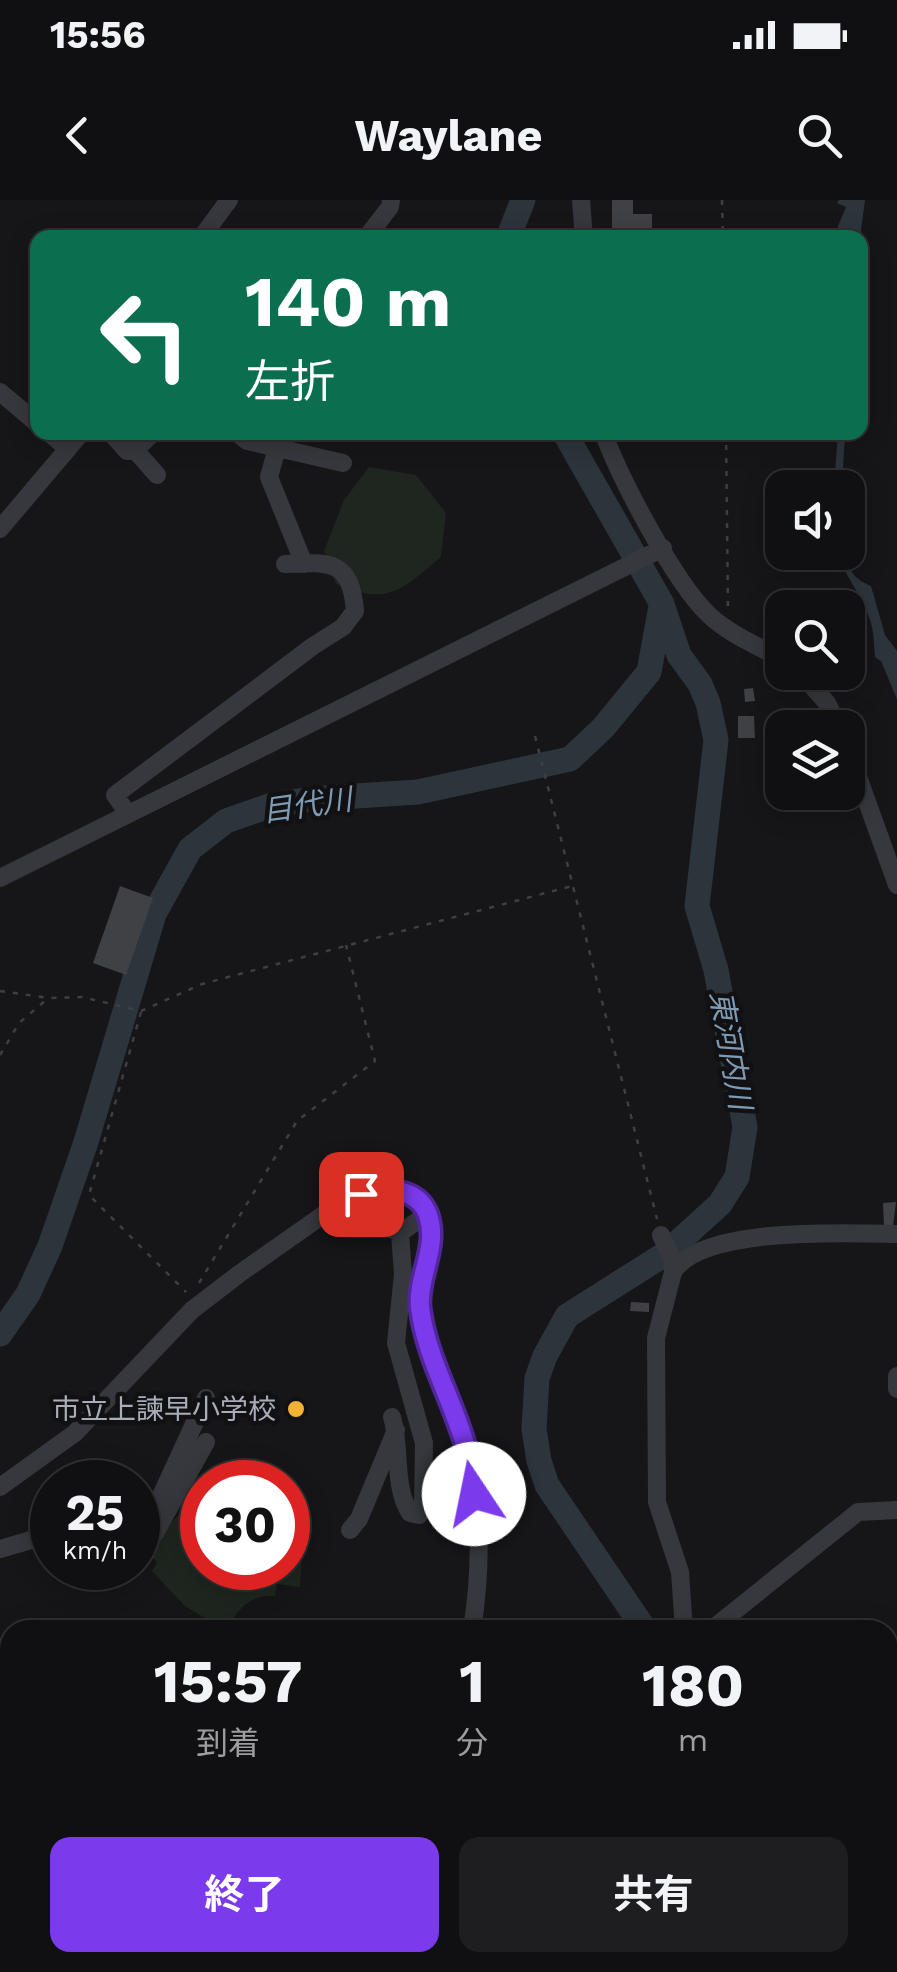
<!DOCTYPE html>
<html lang="ja">
<head>
<meta charset="utf-8">
<style>
  :root { --surface:#101012; --page:#1e1e20; --text:#f1f3f6; --muted:#9c9d9f; --line:#303032; --accent:#7c3aed }
  body { margin:0; font-family:"Work Sans","Noto Sans JP",sans-serif; background:var(--page); color:var(--text); height:100vh; display:flex; flex-direction:column; font-size:38px; white-space:nowrap }
  * { box-sizing:border-box; margin:0 }
  p { font-size:32px; color:var(--muted) }
  .icon { flex:none; width:55px; height:55px; fill:none; stroke:currentColor; stroke-width:2; stroke-linecap:round; stroke-linejoin:round }
  .map { position:relative; flex:1; overflow:hidden }
  .drawer { position:absolute; left:0px; top:1420px; width:898px; height:352px; display:flex; flex-direction:column; background:var(--surface); border-radius:30px 30px 0 0; box-shadow:0 5px 25px #0003,0 0 0 2px var(--line) }
  .drawer>* { flex:none }
  .top-card { position:absolute; left:30px; top:30px; width:838px; height:210px; border-radius:20px; box-shadow:0 5px 25px #0003,0 0 0 2px var(--line); background:#0b6e4f; color:#fff; overflow:hidden }
  .controls { position:absolute; left:765px; top:270px; display:grid; gap:20px }
  .controls a { display:grid; place-items:center; width:100px; height:100px; border-radius:20px; background:var(--surface); box-shadow:0 5px 25px #0003,0 0 0 2px var(--line); font-size:50px }
  .speed { position:absolute; left:30px; top:1260px; display:flex; gap:20px; font-size:50px; font-weight:700; text-align:center }
  .speed>* { display:grid; place-content:center; width:130px; height:130px; border-radius:50%; background:var(--surface); box-shadow:0 5px 25px #0003,0 0 0 2px var(--line); line-height:1 }
  .speed small { font-size:25px; font-weight:400 }
  .speed .limit { border:15px solid #d22; background:#fff; color:#111 }
  .pin { position:absolute; display:grid; place-items:center; width:85px; height:85px; color:#fff; margin:-42px; border-radius:20px; box-shadow:0 5px 15px #0006 }
  .me { position:absolute; width:110px; margin:-55px; rotate:349deg; stroke-linejoin:round; filter:drop-shadow(0 0 8px #0008) }
  .turn { display:flex; align-items:center; gap:35px; height:210px; padding:0 50px; font-size:45px }
  .turn .icon { width:130px; height:130px; stroke-width:2.5 }
  .turn b { display:block; font-size:70px; line-height:85px }
  .eta { display:flex; justify-content:space-evenly; align-items:center; height:170px; text-align:center }
  .eta b { font-size:60px; font-weight:700; line-height:70px }
  .action { display:flex; gap:20px; margin-top:auto; padding:20px 50px }
  .action a { flex:1; height:115px; border-radius:20px; background:var(--accent); color:#fff; font-size:40px; font-weight:700; line-height:115px; text-align:center }
  .action a+a { background:var(--page); color:var(--text) }
  .status { display:flex; justify-content:space-between; align-items:center; height:70px; padding:0 50px; background:var(--surface); direction:ltr }
  .status svg { height:28px; fill:currentColor }
  header { display:flex; justify-content:space-between; align-items:center; height:130px; padding:0 50px; background:var(--surface); font-size:45px; font-weight:700 }
  .map>svg:first-child { display:block }
</style>
</head>
<body>
<div class="status"><b>15:56</b><svg viewBox="0 0 49 12"><path d="M0 12V9h3v3zM5 12V6h3v6zM10 12V3h3v9zM15 12V0h3v12zM26 1h20v11H26zM47 4h2v5h-2z"/></svg></div>
<header><svg class="icon" aria-label="back" viewBox="0 0 24 24"><path d="M15 5l-7 7 7 7"/></svg>Waylane<svg class="icon" aria-label="search" viewBox="0 0 24 24"><circle cx="10" cy="10" r="6"/><path d="M15 15l6 6"/></svg></header>
<div class="map">
<svg width="897" height="1772" viewBox="0 0 897 1772">
  <rect width="100%" height="100%" fill="#161618"/>
  <!-- green -->
  <path fill="#1e261f" d="M369 267 416 275 446 313 441 357C400 391 389 406 336 384L324 351 344 300Z
    M188 1306 202 1322V1368H288V1344L302 1351 300 1387 277 1384 275 1396C248 1395 240 1408 225 1430L185 1406 152 1371 157 1362 144 1349Z
    M10 1517V1762L64 1763 54 1772H0V1524Z"/>
  <!-- water -->
  <path fill="#2c353c" d="M839 0H865L861 30 867 63 860 77V38L839 37 838 26 846 7 837 3Z
    M838 233H845L842 287H834Z
    M837 353H844C849 371 854 379 871 386L885 435 897 451V499L881 461 875 457C874 444 874 429 869 417 861 394 845 376 837 353Z"/>
  <g fill="none" stroke-linecap="round" stroke-linejoin="round">
    <!-- river -->
    <path stroke="#2c353c" stroke-width="25" d="M508 38 523 0
      M564 232 662 404 679 455 700 484 708 503 716 540 697 706 716 770 745 927 737 977 720 1004 665 1054 567 1116 545 1156 537 1178 534 1229 539 1261 547 1285 645 1430
      M0 1134 28 1094 50 1046 86 942 154 714 190 649 226 621 269 606 310 599 418 592 570 559 603 528 649 472 661 406
      M807 1762 808 1772
      M241 1772 262 1762"/>
  </g>
  <!-- building -->
  <path fill="#404145" d="M612 0H633V14H652V36L612 35Z
    M753 488 755 501 745 502 744 489Z
    M738 516H754L755 538H738Z
    M120 686 153 698 126 775 93 763Z
    M896 1002 893 1026H884L883 1003Z
    M631 1102 649 1103V1112L630 1111Z"/>
  <g fill="none" stroke-linecap="round" stroke-linejoin="round">
    <!-- path -->
    <path stroke="#3d3f44" stroke-width="2.5" stroke-dasharray="5 8" stroke-linecap="butt" d="M722 0 723 38
      M726 232 728 411
      M535 536 657 1019
      M0 791 49 798 82 797 141 811 202 784 572 686
      M141 812 89 995 186 1092
      M0 855 19 823 46 800
      M199 1083 297 921 375 861 346 745"/>
    <!-- minor -->
    <path stroke="#37383d" stroke-width="18" d="M581 0 584 38
      M201 38 229 0
      M366 38 390 7 391 0
      M0 192 38 224
      M48 232 68 249
      M110 232 127 251 135 250 157 275
      M236 232 247 241 343 263
      M603 232C620 278 674 382 709 415 729 434 758 446 782 459
      M277 248 269 277 304 364
      M135 250 154 232
      M0 329 82 232
      M800 472 827 503 839 528
      M848 549 897 685
      M128 614 115 595 313 446 343 427 355 411C351 359 329 362 285 364
      M0 678 663 348
      M366 1017 400 1033 427 1014
      M661 1035 672 1058 673 1072 656 1138 657 1302 680 1372 684 1430
      M673 1072C701 1026 848 1033 897 1034
      M897 1176V1189
      M392 1217C401 1247 393 1287 410 1313L419 1315 423 1308 424 1243 396 1143 403 1074 400 1033
      M0 1287 75 1233 192 1110 239 1074 347 998 393 988C406 995 423 1001 428 1016 439 1047 417 1076 420 1107 425 1158 455 1204 468 1254 482 1311 481 1372 472 1430
      M350 1330 359 1319 396 1230
      M138 1337 159 1300 206 1198
      M138 1340 155 1333 206 1242
      M0 1349 31 1340 52 1339
      M711 1430 858 1312 897 1310
      M583 1762 584 1772
      M211 1772 228 1762"/>
  </g>
  <g fill="none" stroke-linecap="round" stroke-linejoin="round">
    <!-- route casing -->
    <g stroke="#51269a" stroke-width="25">
      <path id="route" d="M361 994C384 987 418 987 428 1015 439 1047 417 1077 420 1107 426 1159 456 1205 468 1255 471 1268 472 1281 474 1294"/>
    </g>
    <!-- route -->
    <use href="#route" stroke="#7c3aed" stroke-width="18"/>
  </g>
  <!-- markers -->
  <circle fill="#f2b134" stroke="#111113" stroke-width="4" cx="296" cy="1209" r="10"/>
  <g text-anchor="middle" dominant-baseline="central" stroke-width="9" stroke-linejoin="round" paint-order="stroke">
    <!-- poi labels -->
    <g font-size="28" fill="#a8adb8" stroke="#111113" text-anchor="end">
      <text x="276" y="1209">市立上諫早小学校</text>
    </g>
    <!-- water labels -->
    <g font-size="30" font-style="italic" fill="#7f9bb3" stroke="#111113">
      <text transform="translate(307 605) rotate(-8)">目代川</text>
      <text transform="translate(731 850) rotate(80)">東河内川</text>
    </g>
  </g>
</svg>
<div class="controls">
<a><svg class="icon" aria-label="sound" viewBox="0 0 24 24"><path d="M4 9h4l5-4v14l-5-4H4zM17 9q2 3 0 6"/></svg></a>
<a><svg class="icon" aria-label="search" viewBox="0 0 24 24"><circle cx="10" cy="10" r="6"/><path d="M15 15l6 6"/></svg></a>
<a><svg class="icon" aria-label="layers" viewBox="0 0 24 24"><path d="M12 4l9 5-9 5-9-5zM3 14l9 5 9-5"/></svg></a>
</div>
<div class="speed"><div>25<small>km/h</small></div><div class="limit">30</div></div>
<div class="pin" style="left:361px;top:994px;background:#d93025"><svg class="icon" aria-label="arrive" viewBox="0 0 24 24"><path d="M6 21V4h12l-3 4 3 4H6"/></svg></div>
<svg class="me" style="left:474px;top:1294px" viewBox="-20 -20 40 40"><circle r="19" fill="#fff"/><path d="M0-13L10 11 0 6-10 11z" fill="#7c3aed"/></svg>
<div class="top-card">
<div class="turn"><svg class="icon" aria-label="left" viewBox="0 0 24 24"><path d="M17 20v-9H6M10 6l-5 5 5 5"/></svg><div><b>140 m</b>左折</div></div>
</div>
<section class="drawer">
<div class="eta">
<div><b>15:57</b><p>到着</p></div>
<div><b>1</b><p>分</p></div>
<div><b>180</b><p>m</p></div>
</div>
<div class="action"><a>終了</a><a>共有</a></div>
</section>
</div>
</body>
</html>
